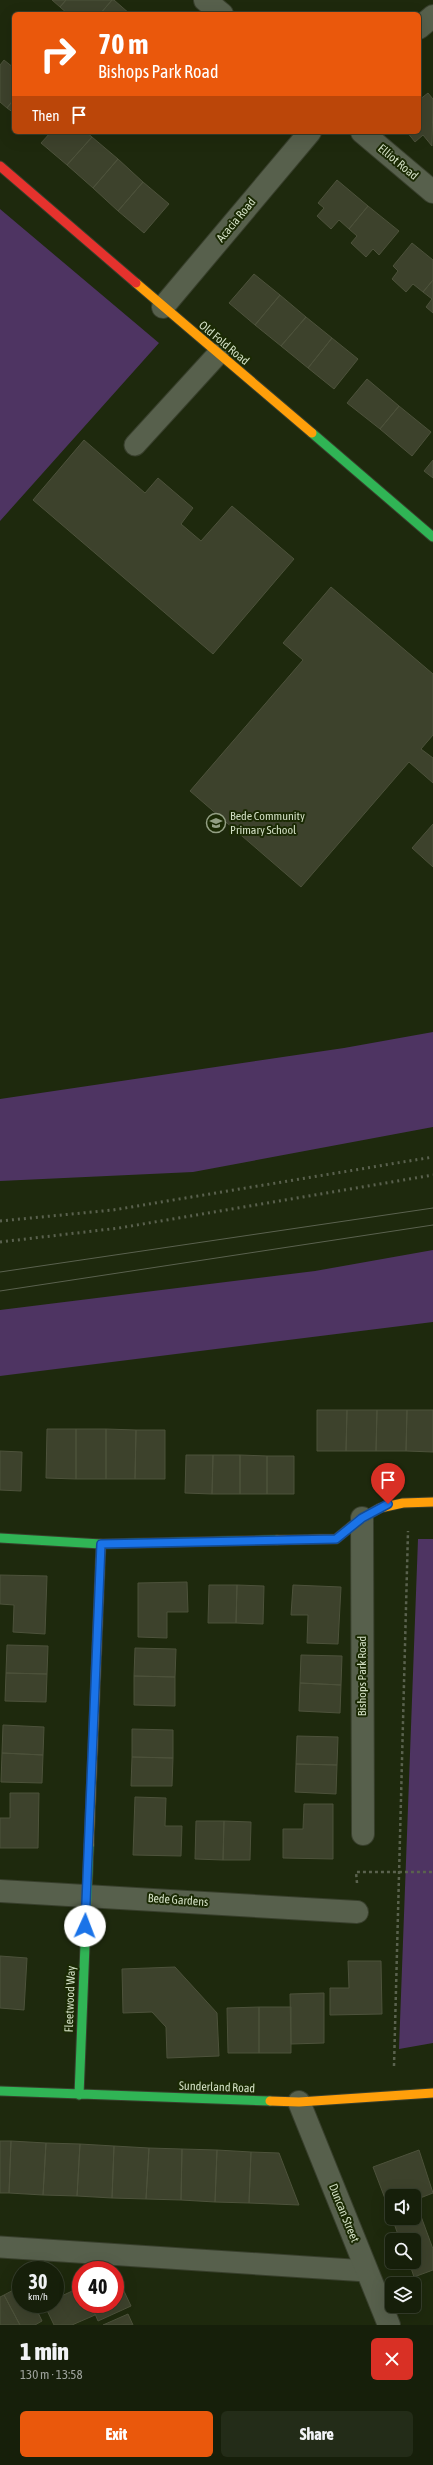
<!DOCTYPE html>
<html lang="en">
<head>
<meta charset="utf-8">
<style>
  :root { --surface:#161f0a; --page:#232c18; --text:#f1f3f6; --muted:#9ea29c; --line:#353d2b; --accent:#ea580c }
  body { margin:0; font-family:"Asap Condensed",sans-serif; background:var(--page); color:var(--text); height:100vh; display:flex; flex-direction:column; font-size:15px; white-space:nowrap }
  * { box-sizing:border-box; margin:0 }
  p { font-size:13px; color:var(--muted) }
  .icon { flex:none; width:22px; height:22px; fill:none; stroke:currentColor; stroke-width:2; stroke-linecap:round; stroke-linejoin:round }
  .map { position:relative; height:2325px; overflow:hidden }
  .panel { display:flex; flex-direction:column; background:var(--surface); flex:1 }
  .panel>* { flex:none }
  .top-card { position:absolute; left:12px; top:12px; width:409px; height:122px; border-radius:6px; box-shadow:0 4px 16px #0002,0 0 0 1px var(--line); background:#ea580c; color:#fff; overflow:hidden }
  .fabs { position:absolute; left:385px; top:2189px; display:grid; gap:8px }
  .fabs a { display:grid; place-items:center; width:36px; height:36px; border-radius:6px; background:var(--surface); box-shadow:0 4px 16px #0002,0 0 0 1px var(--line); font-size:20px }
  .speed { position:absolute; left:12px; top:2261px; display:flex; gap:8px; font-size:20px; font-weight:700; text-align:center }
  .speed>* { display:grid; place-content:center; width:52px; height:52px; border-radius:50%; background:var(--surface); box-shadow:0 4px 16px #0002,0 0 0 1px var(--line); line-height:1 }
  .speed small { font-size:10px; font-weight:400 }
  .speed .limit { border:6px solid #d22; background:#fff; color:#111 }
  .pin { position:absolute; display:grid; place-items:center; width:34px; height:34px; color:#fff; margin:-41px -17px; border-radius:50% 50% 50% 0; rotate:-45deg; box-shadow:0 0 4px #0007 }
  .pin .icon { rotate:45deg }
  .me { position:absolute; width:44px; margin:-22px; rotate:2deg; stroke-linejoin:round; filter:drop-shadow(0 0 3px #0008) }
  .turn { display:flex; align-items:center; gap:14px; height:84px; padding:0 20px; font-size:18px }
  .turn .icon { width:52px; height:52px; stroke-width:2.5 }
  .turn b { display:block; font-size:28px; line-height:34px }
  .then { display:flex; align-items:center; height:38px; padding:0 20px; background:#0003; gap:8px; font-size:15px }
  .round { display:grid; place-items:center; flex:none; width:42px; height:42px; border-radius:6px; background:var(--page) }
  .head { display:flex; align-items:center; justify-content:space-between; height:68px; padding:0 20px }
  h1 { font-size:24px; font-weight:800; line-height:30px }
  .primary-button { display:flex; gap:8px; margin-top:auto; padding:8px 20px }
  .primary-button a { flex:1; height:46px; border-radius:6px; background:var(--accent); color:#fff; font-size:16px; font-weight:800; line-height:46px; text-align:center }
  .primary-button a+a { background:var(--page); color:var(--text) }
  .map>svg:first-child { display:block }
</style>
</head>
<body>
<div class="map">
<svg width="433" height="2325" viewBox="0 0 433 2325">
  <rect width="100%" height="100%" fill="#1e290d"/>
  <!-- green -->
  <path fill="#4e3462" d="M0 209 159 343 0 521Z
    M433 1032V1127L193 1172 0 1181V1099L344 1048Z
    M433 1250V1322L0 1376V1310L315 1271Z
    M418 1539H433V2043L399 2049Z"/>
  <!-- building -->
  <path fill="#3d422c" stroke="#4d523b" d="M52 0H66L60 7Z
    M66 0H112L100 14H68L60 7Z
    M112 0H114L130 14H100Z
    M4 60 14 68V99L7 108 0 102V65Z
    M428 93 433 99 432 146 423 135 415 142 407 132H419V100Z
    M14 99V113L7 108Z
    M51 132H86L92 137 67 165 41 143Z
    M92 137 118 159 93 188 67 165Z
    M118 159 143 182 118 211 93 188Z
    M337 180 368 206 349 229 339 220 331 229 317 216 324 208 318 203Z
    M143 182 169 204 144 233 118 211Z
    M368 206 399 231 379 255 373 249 366 257 351 243 357 236 349 229Z
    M412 243 433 260V280L423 292 413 284 406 292 392 279 398 271 393 266Z
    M254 274 280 295 255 325 229 303Z
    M433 280V313L426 307 432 299 423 292Z
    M280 295 306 317 281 346 255 325Z
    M306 317 332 338 308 368 281 346Z
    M332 338 358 359 334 389 308 368Z
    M367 379 399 406 380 429 347 403Z
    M399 406 431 432 412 456 380 429Z
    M84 440 145 493 158 478 193 508 181 524 201 541 232 506 294 559 213 654 33 500Z
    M433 460V478L424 471Z
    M331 587 433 674V735L421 749 433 758V783L409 762 301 887 190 791 303 660 283 643Z
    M433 824V867L412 848Z
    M317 1410H347L346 1451H317Z
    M347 1410H377L376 1451H346Z
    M377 1410H407L406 1451H376Z
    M407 1410H433V1452L406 1451Z
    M47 1429H76V1479L46 1478Z
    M76 1429H106V1479H76Z
    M106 1429 136 1430 135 1479H106Z
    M136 1430H165V1479H135Z
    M0 1451 22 1452 21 1491 0 1490Z
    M186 1455H213L212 1494 185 1493Z
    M213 1455H240V1494H212Z
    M240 1455 267 1456V1494H240Z
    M267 1456H294V1494H267Z
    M0 1575 47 1576 45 1634 13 1632 14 1605 0 1604Z
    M187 1582 188 1612H167V1638L138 1637V1583Z
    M209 1585H237L236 1623H208Z
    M237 1585 264 1586 263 1624 236 1623Z
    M293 1585 341 1587 338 1644 307 1643 308 1615H291Z
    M7 1645 48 1646 47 1674 6 1673Z
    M135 1648 176 1649 175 1677 134 1676Z
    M301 1655 342 1656 341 1685 300 1683Z
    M6 1673 47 1674 46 1702 5 1701Z
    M134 1676 175 1677V1706L134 1705Z
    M300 1683 341 1685 340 1713 299 1711Z
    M3 1725 44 1727 43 1755 2 1753Z
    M132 1729 173 1730V1758L132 1757Z
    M297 1736 338 1737 337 1765 296 1764Z
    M2 1753 43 1755 42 1783 1 1782Z
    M132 1757 173 1758 172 1786H131Z
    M296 1764 337 1765 336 1794 295 1792Z
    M10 1793H39L38 1848H0V1818H10Z
    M135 1797 166 1798 165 1826H182L181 1856 133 1855Z
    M304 1804H333V1859L283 1858V1829H303Z
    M196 1821H224L223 1860 195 1859Z
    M224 1821 251 1822 250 1860H223Z
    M0 1956 27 1958 24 2010 0 2008Z
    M348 1961H381L382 2014 330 2015V1988H349Z
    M175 1967 217 2013 219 2056 167 2058 166 2027 152 2012 123 2013 122 1969Z
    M324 1993V2043L291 2044 290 1994Z
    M259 2007V2053H228L227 2008Z
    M259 2007H291V2053H259Z
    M0 2141H11L9 2193H0Z
    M11 2141 46 2143 43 2195 9 2193Z
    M46 2143 80 2144 77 2196 43 2195Z
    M80 2144 114 2146 112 2198 77 2196Z
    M114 2146 149 2148 146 2199 112 2198Z
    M149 2148 182 2149 181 2200 146 2199Z
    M182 2149 217 2150 215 2202 181 2200Z
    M217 2150 251 2152 249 2203 215 2202Z
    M419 2150 433 2193 415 2200 433 2249V2270L414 2277 409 2262H414V2240H400L392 2218H414V2196H392V2217L373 2167Z
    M251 2152 279 2153 299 2205 249 2203Z
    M115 2272 131 2306 98 2321 91 2304H115Z
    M21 2286V2304H34L42 2321 35 2325H20L4 2295Z
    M81 2287V2304H91L95 2315 72 2325H54L44 2304H55V2299Z
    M4 2295 20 2325H0V2297Z
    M128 2314 133 2325H103Z"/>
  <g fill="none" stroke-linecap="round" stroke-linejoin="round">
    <!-- lane casing -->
    <g stroke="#383f2c" stroke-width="23">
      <path id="lane" d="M135 445 218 354
        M0 2247 367 2271"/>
    </g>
    <!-- street casing -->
    <g stroke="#383f2c" stroke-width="24">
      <path id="street" d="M205 0 222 14
        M419 28 433 16
        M362 132 433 192
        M163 307 310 132
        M362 1518 363 1834
        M0 1891 357 1912
        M299 2102 389 2325"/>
    </g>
    <!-- fast casing -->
    <g stroke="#383f2c" stroke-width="11">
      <path id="fast" d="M312 433 433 537
        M0 1538 101 1544 277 1540
        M0 2091 270 2101
        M79 2095 89 1845"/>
    </g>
    <!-- slow casing -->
    <g stroke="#383f2c" stroke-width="11">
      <path id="slow" d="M136 283 312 433
        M277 1540 336 1539 359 1520 380 1508 403 1503 433 1502
        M89 1845 101 1544
        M270 2101 299 2102 433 2093"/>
    </g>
    <!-- jam casing -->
    <g stroke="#383f2c" stroke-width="11">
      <path id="jam" d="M0 166 136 283"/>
    </g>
    <!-- path -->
    <path stroke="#5a624e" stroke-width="2.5" stroke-dasharray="3 3" stroke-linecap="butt" d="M357 1883 356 1872H433
      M394 2066 408 1531"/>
    <!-- lane -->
    <use href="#lane" stroke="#57604c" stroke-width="21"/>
    <!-- street -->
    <use href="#street" stroke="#57604c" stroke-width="22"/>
    <!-- fast -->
    <use href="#fast" stroke="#30b455" stroke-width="9"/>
    <!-- slow -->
    <use href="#slow" stroke="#ff9f0a" stroke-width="9"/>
    <!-- jam -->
    <use href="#jam" stroke="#e5322d" stroke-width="9"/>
    <!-- tram -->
    <path stroke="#5a614e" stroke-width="1" d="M0 1272 433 1208
      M0 1291 433 1225"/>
    <!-- rail -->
    <path stroke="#5a614e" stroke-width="3" stroke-dasharray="2 4" stroke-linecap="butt" d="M0 1221 113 1210 433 1157
      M0 1242 119 1228 433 1175"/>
  </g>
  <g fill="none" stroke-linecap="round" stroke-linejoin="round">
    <!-- route casing -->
    <g stroke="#114b97" stroke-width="10">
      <path id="route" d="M85 1926 101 1544 336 1539 362 1518 388 1504"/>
    </g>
    <!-- route -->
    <use href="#route" stroke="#1a73e8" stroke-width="7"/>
  </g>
  <!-- icons -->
  <defs>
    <g id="school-ring" transform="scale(1)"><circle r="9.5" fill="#1b2a04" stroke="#939f84" stroke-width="1.5"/><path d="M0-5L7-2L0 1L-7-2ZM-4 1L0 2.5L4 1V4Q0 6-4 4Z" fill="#939f84"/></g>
  </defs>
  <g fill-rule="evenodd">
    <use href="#school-ring" x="216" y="823"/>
  </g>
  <g text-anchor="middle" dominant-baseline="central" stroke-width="4" stroke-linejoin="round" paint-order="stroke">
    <!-- street labels -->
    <g font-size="12" fill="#d2dfc4" stroke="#1b2a04">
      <text transform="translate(398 162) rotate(40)">Elliot Road</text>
      <text transform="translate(236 220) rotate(-50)">Acacia Road</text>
      <text transform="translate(224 343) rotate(40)">Old Fold Road</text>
      <text transform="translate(362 1676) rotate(-90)">Bishops Park Road</text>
      <text transform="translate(178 1900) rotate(4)">Bede Gardens</text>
      <text transform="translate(70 1999) rotate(-88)">Fleetwood Way</text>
      <text transform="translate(217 2087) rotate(2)">Sunderland Road</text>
      <text transform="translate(344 2213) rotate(68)">Duncan Street</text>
    </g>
    <!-- poi labels -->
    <g font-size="12" fill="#d2dfc4" stroke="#1b2a04" text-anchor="start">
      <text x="230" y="816">Bede Community<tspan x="230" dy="14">Primary School</tspan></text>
    </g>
  </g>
</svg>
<div class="fabs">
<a><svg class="icon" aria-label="sound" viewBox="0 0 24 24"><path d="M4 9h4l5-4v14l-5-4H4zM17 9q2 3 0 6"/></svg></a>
<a><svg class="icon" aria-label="search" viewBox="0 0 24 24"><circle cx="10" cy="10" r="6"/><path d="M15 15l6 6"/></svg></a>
<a><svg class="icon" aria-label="layers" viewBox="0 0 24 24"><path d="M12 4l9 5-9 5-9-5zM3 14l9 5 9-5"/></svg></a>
</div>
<div class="speed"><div>30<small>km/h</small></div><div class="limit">40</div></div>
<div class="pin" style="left:388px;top:1504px;background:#d93025"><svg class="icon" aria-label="arrive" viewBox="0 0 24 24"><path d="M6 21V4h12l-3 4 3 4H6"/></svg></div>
<svg class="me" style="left:85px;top:1926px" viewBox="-20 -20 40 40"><circle r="19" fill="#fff"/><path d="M0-13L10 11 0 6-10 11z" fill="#1a73e8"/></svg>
<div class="top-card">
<div class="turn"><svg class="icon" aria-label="right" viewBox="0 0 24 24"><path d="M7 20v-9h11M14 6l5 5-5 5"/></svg><div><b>70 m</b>Bishops Park Road</div></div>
<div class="then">Then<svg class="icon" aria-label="arrive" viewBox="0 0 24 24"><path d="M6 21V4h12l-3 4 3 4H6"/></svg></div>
</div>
</div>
<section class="panel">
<div class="head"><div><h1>1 min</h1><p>130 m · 13:58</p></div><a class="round" style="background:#d93025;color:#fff"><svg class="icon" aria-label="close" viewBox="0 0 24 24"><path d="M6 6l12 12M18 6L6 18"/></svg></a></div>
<div class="primary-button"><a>Exit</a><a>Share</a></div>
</section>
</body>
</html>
